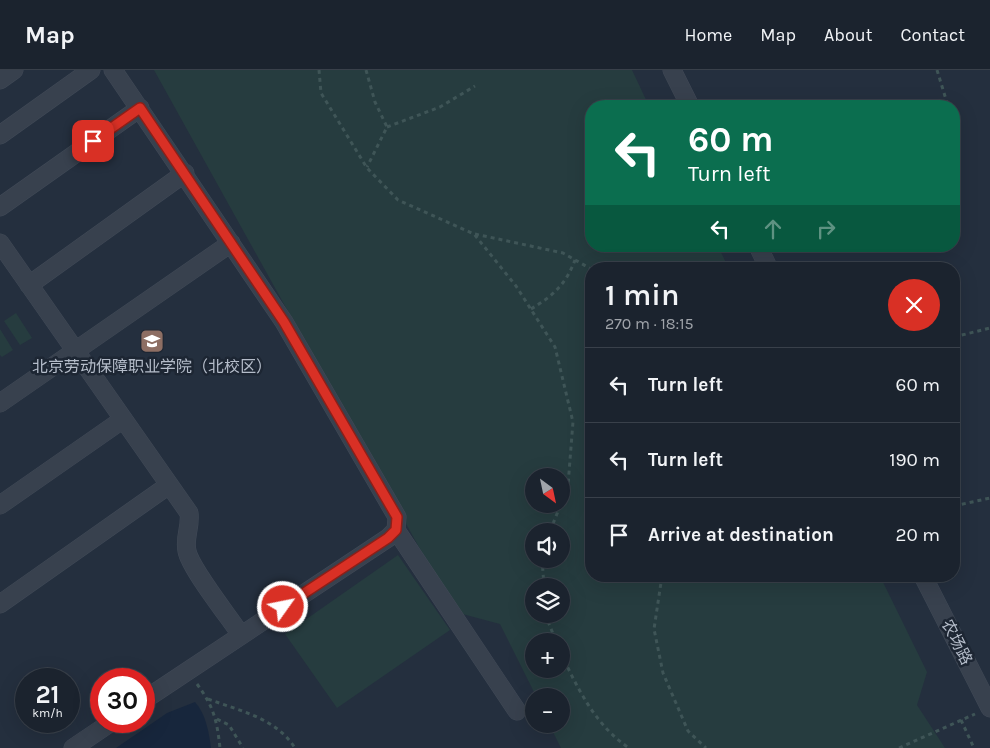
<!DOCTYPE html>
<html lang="en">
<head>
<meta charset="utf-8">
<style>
  :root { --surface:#1b232e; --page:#242b36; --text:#f1f3f6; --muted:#a0a4aa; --line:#39404a }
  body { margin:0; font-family:Karla,"Noto Sans SC",sans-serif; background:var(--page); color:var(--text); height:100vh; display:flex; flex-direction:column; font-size:19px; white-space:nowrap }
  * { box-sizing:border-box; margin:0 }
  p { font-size:16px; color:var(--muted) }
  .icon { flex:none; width:28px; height:28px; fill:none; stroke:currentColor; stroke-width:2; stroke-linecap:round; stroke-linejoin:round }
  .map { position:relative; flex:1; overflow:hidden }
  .side { position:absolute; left:585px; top:192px; width:375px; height:320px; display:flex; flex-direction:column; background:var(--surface); border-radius:20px; box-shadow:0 5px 20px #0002,0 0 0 1px var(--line) }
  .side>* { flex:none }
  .hud { position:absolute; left:585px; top:30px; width:375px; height:152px; border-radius:20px; box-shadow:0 5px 20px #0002,0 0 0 1px var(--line); background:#0b6e4f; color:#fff; overflow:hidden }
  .needle { width:32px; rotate:147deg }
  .controls { position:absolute; left:525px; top:398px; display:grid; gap:10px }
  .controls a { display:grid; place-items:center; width:45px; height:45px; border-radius:50%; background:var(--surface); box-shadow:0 5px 20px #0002,0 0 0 1px var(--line); font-size:25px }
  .speed { position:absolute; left:15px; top:598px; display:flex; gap:10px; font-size:25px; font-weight:700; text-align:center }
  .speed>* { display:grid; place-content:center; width:65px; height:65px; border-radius:50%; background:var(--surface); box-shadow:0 5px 20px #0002,0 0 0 1px var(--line); line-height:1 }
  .speed small { font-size:12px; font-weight:400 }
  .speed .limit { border:8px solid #d22; background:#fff; color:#111 }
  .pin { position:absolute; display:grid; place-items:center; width:42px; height:42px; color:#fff; margin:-21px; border-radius:10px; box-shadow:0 2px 8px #0006 }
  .me { position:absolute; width:55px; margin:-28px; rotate:57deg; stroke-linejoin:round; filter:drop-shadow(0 0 4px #0008) }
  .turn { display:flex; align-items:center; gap:18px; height:105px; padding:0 20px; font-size:22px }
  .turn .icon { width:65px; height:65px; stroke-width:2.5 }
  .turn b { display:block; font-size:35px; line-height:42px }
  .lanes { display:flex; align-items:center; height:48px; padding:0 20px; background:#0003; justify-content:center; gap:25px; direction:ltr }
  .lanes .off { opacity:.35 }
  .round { display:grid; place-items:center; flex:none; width:52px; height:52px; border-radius:26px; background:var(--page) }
  .summary { display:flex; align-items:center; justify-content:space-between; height:85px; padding:0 20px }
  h1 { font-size:30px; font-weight:600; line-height:38px }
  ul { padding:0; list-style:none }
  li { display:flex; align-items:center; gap:15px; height:75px; padding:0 20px; border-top:1px solid var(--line) }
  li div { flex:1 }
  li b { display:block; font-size:19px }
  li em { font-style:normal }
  header { display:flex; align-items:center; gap:30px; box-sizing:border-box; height:70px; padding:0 25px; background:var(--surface); border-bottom:1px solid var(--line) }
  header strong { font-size:24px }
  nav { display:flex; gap:28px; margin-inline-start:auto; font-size:18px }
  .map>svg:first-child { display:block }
</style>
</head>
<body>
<header>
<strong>Map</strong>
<nav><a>Home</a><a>Map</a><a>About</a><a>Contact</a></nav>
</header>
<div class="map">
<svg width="990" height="678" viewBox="0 0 990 678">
  <rect width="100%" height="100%" fill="#242f3e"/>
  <!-- green -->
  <path fill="#263c3f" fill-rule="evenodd" d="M154 0H632L649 36H591V176H718L729 199H591V506H880L927 602 917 635 945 678H561L549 654H561V626H536L500 554 455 542ZM534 406H561V434H534ZM534 461H561V489H534ZM534 516H561V544H534ZM534 571H561V599H534Z
    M16 243 32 268 20 275 4 251Z
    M0 259 13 280 2 287 0 285Z
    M398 485 450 560 337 638 285 564Z"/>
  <!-- water -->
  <path fill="#17263c" d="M195 632C206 644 209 663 211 678H116L167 643Z"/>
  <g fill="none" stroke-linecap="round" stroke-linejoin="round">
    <!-- minor casing -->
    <g stroke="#414a57" stroke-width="19">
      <path id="minor" d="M113 0 284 252 397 447 396 460 388 468 144 630
        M672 0 690 36
        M0 10 14 0
        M0 65 91 0
        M0 137 140 38
        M0 173 189 443C191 457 184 467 187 481 190 498 229 547 241 565
        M758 176 769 199
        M29 215 185 103
        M0 333 231 173
        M0 435 122 350
        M396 460 517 641
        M923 506 990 638
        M0 534 169 415
        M73 678 113 651"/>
    </g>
    <!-- path -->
    <path stroke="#3f5557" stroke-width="3" stroke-dasharray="4 4" stroke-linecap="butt" d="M319 0 321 23 367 98 398 130 474 164 516 216 555 277 573 352 568 415 561 432
      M366 0 375 32 387 57 367 97
      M937 0 948 36
      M387 57 440 37 475 16
      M475 164 563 183 591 199
      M531 239C553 226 566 214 575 190
      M954 267 990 258
      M954 436 990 428
      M550 461 561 434
      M542 489 544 516
      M662 506 654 559 663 603 688 661 706 678
      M545 544 556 571
      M561 583C577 618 596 656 629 678
      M197 614C214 637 217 651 220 678
      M208 629C240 641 276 648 295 678
      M217 649 229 655 243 678
      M961 650 974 678
      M899 678 975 644"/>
    <!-- minor -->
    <use href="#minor" stroke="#38414e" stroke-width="18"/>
  </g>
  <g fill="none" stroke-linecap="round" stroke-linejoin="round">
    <!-- route casing -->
    <g stroke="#8d1f18" stroke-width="12">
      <path id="route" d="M93 71 140 38 284 252 397 447 396 460 388 468 283 537"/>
    </g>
    <!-- route -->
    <use href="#route" stroke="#d93025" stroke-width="9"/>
  </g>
  <!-- icons -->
  <defs>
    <g id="university-square" transform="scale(1.25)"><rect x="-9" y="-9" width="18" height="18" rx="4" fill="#8d6e63" stroke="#1d2633"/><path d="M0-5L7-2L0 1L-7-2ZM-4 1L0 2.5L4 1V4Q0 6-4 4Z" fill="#fff"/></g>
  </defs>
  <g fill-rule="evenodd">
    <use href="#university-square" x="152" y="271"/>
  </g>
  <g text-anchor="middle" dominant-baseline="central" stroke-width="5" stroke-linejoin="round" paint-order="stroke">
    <!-- poi labels -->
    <g font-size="16" fill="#b4bcc9" stroke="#1d2633">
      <text x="152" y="296">北京劳动保障职业学院（北校区）</text>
    </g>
    <!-- street labels -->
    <g font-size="16" fill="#b4bcc9" stroke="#1d2633">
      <text transform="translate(957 572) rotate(63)">农场路</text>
    </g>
  </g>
</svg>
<div class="controls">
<a><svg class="needle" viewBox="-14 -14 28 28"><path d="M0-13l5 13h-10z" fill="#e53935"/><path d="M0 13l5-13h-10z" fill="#a0a4aa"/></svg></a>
<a><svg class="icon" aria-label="sound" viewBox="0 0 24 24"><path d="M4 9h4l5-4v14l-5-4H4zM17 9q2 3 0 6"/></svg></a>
<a><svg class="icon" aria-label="layers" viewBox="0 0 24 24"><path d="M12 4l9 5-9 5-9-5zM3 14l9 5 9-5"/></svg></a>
<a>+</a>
<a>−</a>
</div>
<div class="speed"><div>21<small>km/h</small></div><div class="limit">30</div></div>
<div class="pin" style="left:93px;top:71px;background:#d93025"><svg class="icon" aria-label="arrive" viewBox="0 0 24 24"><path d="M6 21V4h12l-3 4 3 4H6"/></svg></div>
<svg class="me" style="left:283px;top:537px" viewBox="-20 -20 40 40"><circle r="17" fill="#d93025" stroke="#fff" stroke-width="3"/><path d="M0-11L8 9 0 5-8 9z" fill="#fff"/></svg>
<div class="hud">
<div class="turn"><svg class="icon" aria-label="left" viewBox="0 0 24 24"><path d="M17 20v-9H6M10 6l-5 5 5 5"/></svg><div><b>60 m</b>Turn left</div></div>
<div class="lanes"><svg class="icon" aria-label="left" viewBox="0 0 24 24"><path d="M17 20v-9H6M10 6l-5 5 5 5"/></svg><svg class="icon off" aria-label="ahead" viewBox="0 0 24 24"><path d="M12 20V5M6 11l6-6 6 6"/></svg><svg class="icon off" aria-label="right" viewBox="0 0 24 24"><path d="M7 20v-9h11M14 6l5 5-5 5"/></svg></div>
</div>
<section class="side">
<div class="summary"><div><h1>1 min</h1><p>270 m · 18:15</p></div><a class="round" style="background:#d93025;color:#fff"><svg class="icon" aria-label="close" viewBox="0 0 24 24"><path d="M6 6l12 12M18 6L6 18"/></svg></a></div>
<ul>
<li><svg class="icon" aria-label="left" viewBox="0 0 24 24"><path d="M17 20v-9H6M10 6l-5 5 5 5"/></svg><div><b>Turn left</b></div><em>60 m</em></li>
<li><svg class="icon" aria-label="left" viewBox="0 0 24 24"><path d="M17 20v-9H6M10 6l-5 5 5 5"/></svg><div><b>Turn left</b></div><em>190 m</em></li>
<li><svg class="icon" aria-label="arrive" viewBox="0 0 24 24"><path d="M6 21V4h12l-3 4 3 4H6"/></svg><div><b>Arrive at destination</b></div><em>20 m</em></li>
</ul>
</section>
</div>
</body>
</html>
